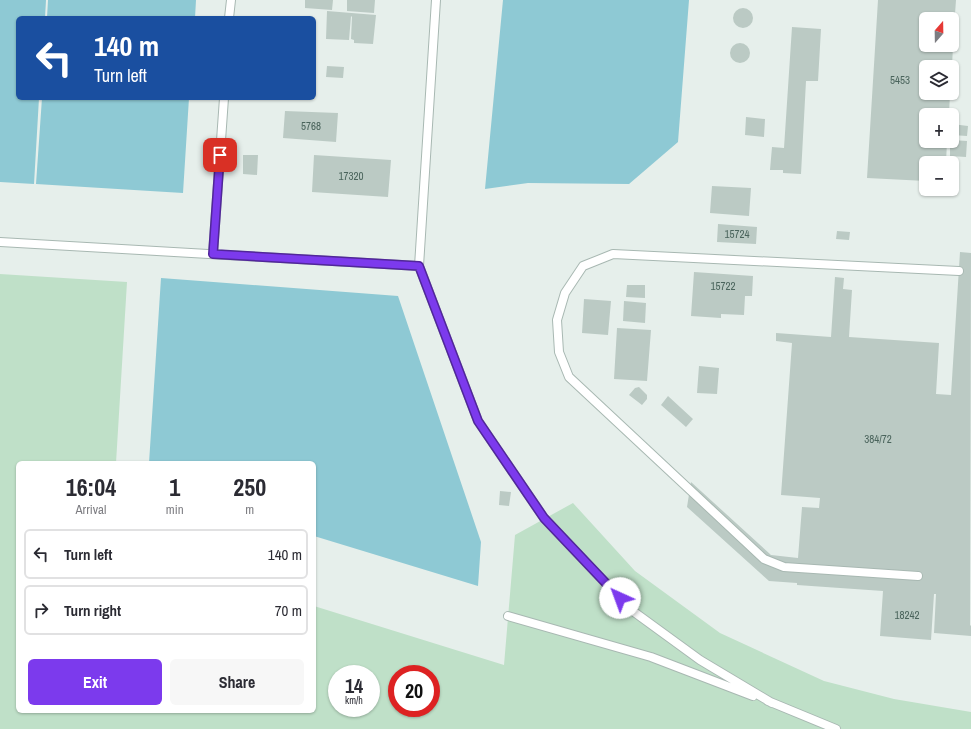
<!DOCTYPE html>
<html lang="en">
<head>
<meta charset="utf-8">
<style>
  :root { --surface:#fff; --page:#f7f7f7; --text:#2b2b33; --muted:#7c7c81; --line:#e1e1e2; --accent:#7c3aed }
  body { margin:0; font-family:"Archivo Narrow",sans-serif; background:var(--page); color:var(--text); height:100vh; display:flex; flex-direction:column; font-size:15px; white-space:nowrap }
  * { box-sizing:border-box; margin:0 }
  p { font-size:13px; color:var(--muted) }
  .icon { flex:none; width:22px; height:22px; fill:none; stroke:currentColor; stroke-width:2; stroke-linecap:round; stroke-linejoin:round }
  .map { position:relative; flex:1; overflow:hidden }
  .side { position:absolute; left:16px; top:461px; width:300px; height:252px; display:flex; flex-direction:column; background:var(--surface); border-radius:6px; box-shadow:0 1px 3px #0004 }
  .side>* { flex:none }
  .guide { position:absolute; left:16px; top:16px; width:300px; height:84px; border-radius:6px; box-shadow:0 1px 3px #0004; background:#1a4fa0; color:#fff; overflow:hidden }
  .needle { width:26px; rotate:20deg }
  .fabs { position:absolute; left:919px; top:12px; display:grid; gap:8px }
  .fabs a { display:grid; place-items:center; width:40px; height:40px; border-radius:6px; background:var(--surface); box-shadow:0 1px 3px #0004; font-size:20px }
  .speed { position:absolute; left:328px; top:665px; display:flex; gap:8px; font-size:20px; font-weight:700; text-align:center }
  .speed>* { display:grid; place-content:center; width:52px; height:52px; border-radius:50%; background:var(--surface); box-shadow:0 1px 3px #0004; line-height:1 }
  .speed small { font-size:10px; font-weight:400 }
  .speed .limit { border:6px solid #d22; background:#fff; color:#111 }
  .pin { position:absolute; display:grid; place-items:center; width:34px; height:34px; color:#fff; margin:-17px; border-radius:8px; box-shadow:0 2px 6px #0006 }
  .me { position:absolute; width:44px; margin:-22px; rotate:317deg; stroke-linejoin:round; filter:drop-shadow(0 0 3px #0008) }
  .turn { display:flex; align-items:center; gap:14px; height:84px; padding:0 12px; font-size:18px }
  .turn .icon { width:52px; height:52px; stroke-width:2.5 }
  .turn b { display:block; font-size:28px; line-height:34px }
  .eta { display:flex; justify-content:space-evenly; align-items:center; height:68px; text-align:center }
  .eta b { font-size:24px; font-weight:700; line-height:28px }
  .primary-button { display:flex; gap:8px; margin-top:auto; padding:8px 12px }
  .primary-button a { flex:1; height:46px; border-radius:6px; background:var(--accent); color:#fff; font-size:16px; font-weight:700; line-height:46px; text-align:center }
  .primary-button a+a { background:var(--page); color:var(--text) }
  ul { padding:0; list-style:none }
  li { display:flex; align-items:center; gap:12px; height:50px; margin:0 8px 6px; padding:0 4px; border:2px solid var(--line); border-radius:6px }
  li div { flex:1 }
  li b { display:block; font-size:15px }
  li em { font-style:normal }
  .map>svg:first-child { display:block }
</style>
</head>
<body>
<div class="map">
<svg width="971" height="729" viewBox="0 0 971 729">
  <rect width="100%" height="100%" fill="#e6efeb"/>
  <!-- green -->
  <path fill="#bfe0c8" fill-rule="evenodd" d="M0 274 127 282 116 463H18V711H314V606L504 665 515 535 573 503 635 571 720 633 824 681 894 699 971 712V729H0ZM337 674H371V708H337ZM397 674H431V708H397Z"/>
  <!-- water -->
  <path fill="#8ec9d4" d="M0 0H46L45 18H18V98H39L34 184 0 182Z
    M48 0H196L195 18H47Z
    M503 0H689L678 142 629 184 528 183 485 189Z
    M42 98H189L183 193 36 184Z
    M161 278 398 296 481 542 478 586 314 536V463H149Z"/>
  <!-- building -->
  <path fill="#bbcac4" d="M305 0H333L332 10 305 8Z
    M347 0H375L374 13 347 11Z
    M878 0H956L953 42H952V19H926V45H953L952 67H926V93H950L949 115H926V141H947L946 163H926V181L867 178Z
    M733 18a10 10 0 1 1 20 0a10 10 0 1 1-20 0Z
    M327 11 376 15 373 44 354 43V40L351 39 352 17 351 16 349 40 326 39Z
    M792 27 821 29 818 81H806L801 174 783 173V170H770L772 147 784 148Z
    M730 53a10 10 0 1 1 20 0a10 10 0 1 1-20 0Z
    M327 66 344 67 343 78 326 77Z
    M285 111 338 113 336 142 283 138Z
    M746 117 765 119 764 137 745 135Z
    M952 124 968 126 967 136 952 135Z
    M952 140 967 141 966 157 950 156V141Z
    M243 155H258L257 175 243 174Z
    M314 155 391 160 388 197 312 192Z
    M712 186 751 188 749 216 710 213Z
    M718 224 757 227 756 244 717 242Z
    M837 231 850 232 849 240 836 239Z
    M960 252 971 253 970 625 971 626V636L934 633 936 594H934L931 640 880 636 883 591 797 585V583L769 581 687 507 691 482 771 555 798 558 802 507 819 508 820 498 781 495 792 343 776 341V333L831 337 835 277 844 278 843 289 852 290 849 337 939 343 936 394 951 395Z
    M694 272 753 276 752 296H745L744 315 721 314V318L691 316Z
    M627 285H645V298L626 297Z
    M584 299 611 301 608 335 582 333Z
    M624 301 646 303 645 323 623 321Z
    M617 328 651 330 647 381 614 379Z
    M699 366 719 368 717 394 697 393Z
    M639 387 647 395V399L642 405 629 395 635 388Z
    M668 396 693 419 686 427 661 405Z
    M500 491 511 492 509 506 499 505Z"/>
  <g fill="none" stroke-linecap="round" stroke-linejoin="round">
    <!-- service casing -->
    <g stroke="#a8b8b2" stroke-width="10">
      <path id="service" d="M436 0 419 266 478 421 544 518 630 609 700 660 772 703
        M229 18 231 0
        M0 242 419 266
        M213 254 224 98
        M918 576 784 567 764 559 569 377 559 352 557 320 565 293 583 266 613 254 959 271
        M508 616 651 657 753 696
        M768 701 836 729"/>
    </g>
    <!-- service -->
    <use href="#service" stroke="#fff" stroke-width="8"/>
  </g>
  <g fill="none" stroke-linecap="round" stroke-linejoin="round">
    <!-- route casing -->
    <g stroke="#51269a" stroke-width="10">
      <path id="route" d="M220 155 213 254 419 266 478 421 544 518 620 598"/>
    </g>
    <!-- route -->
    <use href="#route" stroke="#7c3aed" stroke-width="7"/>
  </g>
  <g text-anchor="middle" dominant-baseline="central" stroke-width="3" stroke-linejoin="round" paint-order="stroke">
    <!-- number labels -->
    <g font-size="11" fill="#4a645c">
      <text x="900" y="80">5453</text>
      <text x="311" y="126">5768</text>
      <text x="351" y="176">17320</text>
      <text x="737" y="234">15724</text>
      <text x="723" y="286">15722</text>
      <text x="878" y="439">384/72</text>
      <text x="907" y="615">18242</text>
    </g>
  </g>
</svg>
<div class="fabs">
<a><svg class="needle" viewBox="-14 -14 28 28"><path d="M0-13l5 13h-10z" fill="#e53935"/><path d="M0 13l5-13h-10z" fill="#7c7c81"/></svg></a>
<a><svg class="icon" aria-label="layers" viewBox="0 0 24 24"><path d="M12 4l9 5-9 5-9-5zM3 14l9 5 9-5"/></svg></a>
<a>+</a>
<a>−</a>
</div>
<div class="speed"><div>14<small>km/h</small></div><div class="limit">20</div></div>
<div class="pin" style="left:220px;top:155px;background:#d93025"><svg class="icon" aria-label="arrive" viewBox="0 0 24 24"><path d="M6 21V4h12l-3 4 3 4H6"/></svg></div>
<svg class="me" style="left:620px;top:598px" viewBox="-20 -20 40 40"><circle r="19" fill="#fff"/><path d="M0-13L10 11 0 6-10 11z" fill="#7c3aed"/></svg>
<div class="guide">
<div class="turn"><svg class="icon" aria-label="left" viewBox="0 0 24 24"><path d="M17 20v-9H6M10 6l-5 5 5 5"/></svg><div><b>140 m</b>Turn left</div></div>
</div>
<section class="side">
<div class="eta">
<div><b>16:04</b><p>Arrival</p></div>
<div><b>1</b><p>min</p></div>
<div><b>250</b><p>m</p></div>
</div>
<ul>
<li><svg class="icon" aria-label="left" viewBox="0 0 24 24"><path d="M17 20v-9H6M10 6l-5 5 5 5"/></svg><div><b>Turn left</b></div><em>140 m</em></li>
<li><svg class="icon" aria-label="right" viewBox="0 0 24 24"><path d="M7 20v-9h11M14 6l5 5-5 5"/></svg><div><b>Turn right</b></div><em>70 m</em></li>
</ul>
<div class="primary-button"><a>Exit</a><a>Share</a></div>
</section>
</div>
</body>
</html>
